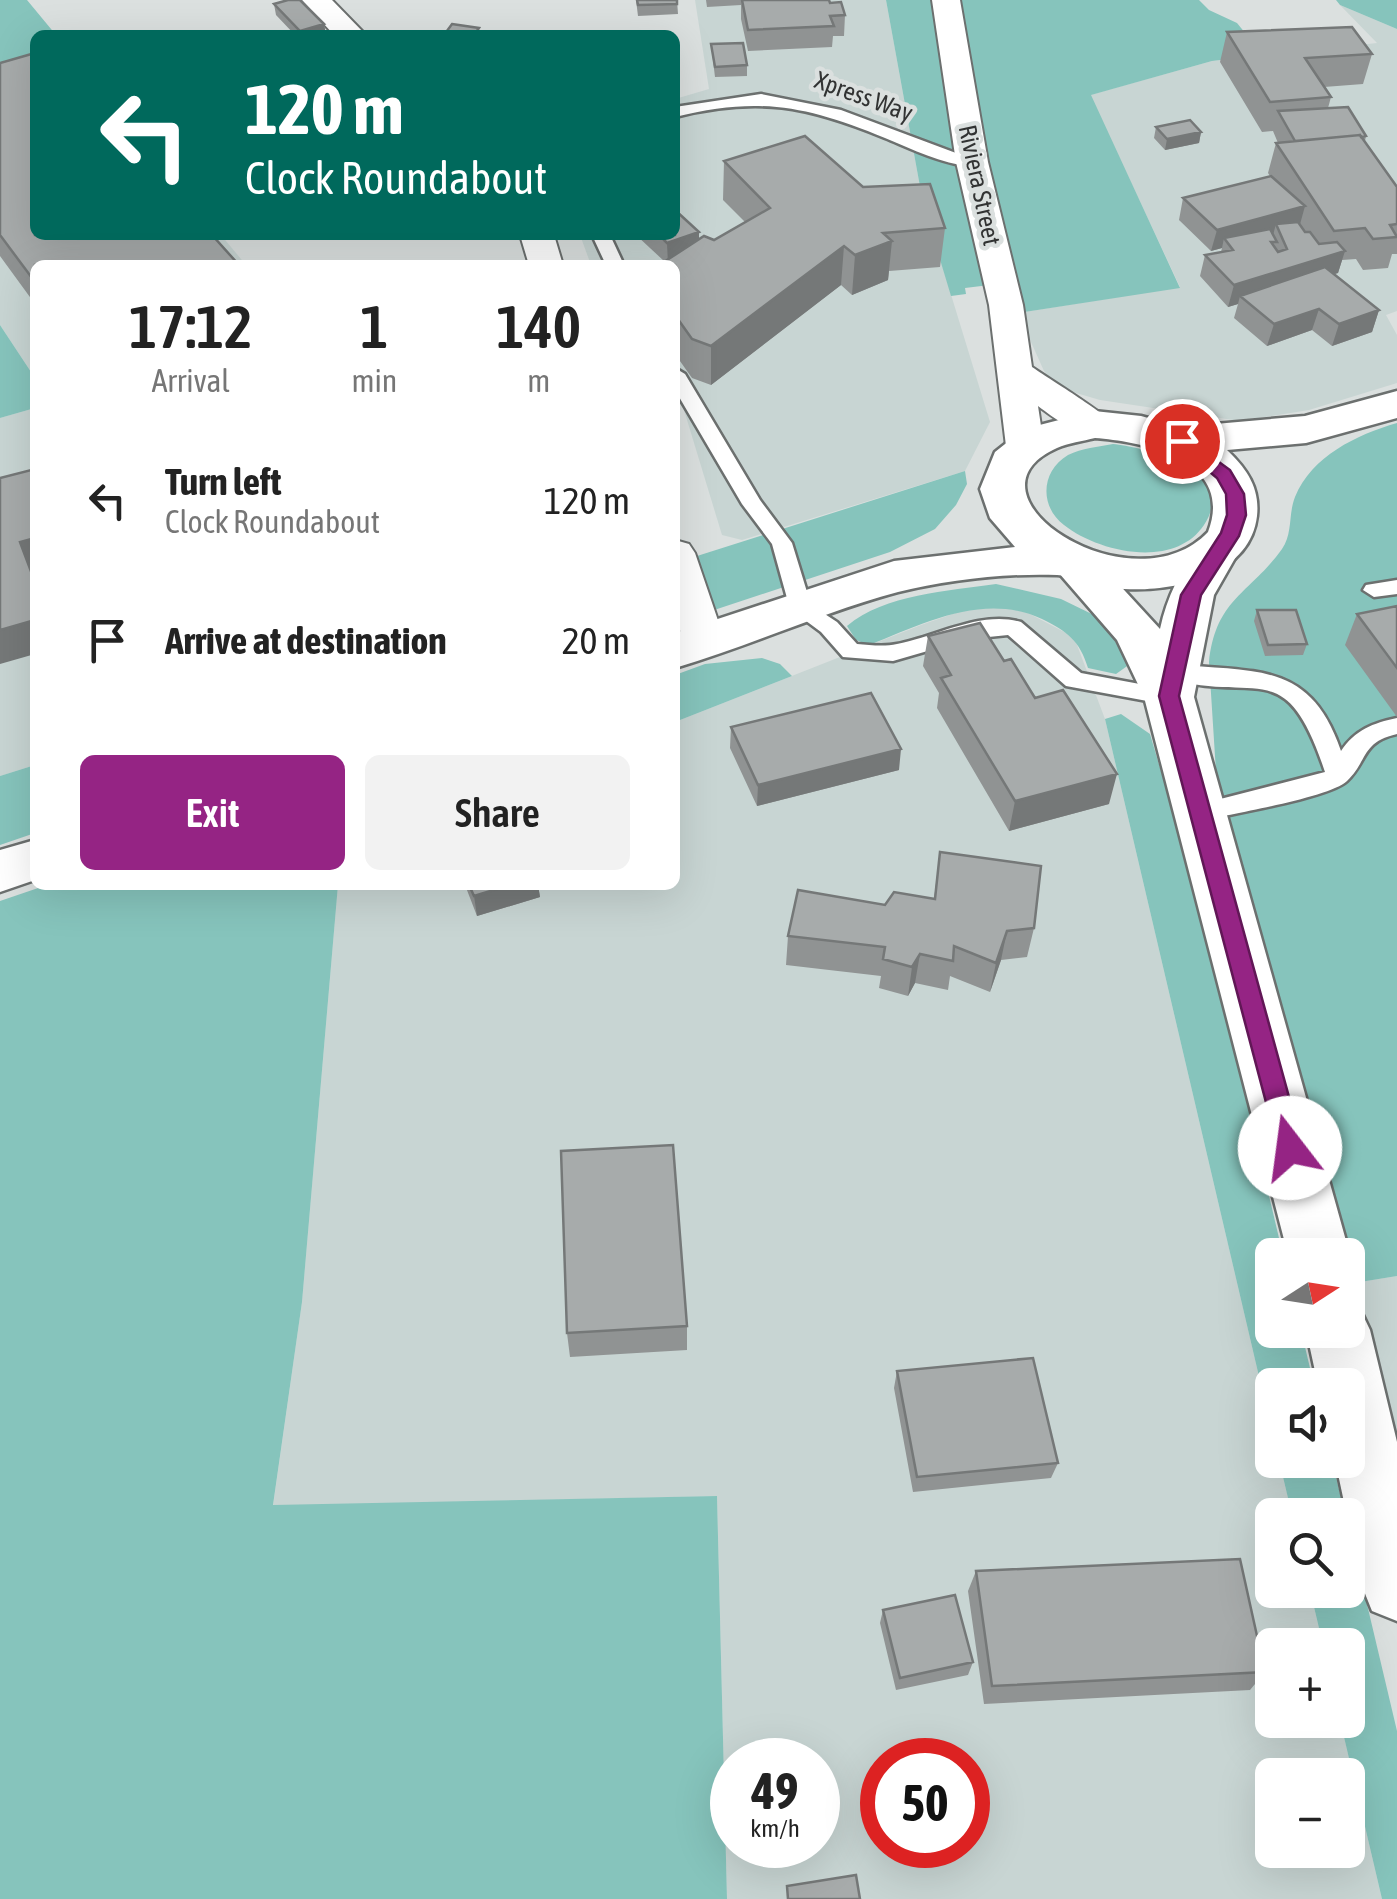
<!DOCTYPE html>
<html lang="en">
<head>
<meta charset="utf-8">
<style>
  :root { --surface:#fff; --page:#f2f2f2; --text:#222; --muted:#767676; --accent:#952484 }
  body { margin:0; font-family:"Asap Condensed",sans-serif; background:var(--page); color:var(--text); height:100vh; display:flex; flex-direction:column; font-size:38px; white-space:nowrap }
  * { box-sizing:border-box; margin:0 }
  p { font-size:32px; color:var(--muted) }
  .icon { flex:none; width:55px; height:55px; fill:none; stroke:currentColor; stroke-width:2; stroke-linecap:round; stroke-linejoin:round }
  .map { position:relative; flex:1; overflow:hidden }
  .sheet { position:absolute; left:30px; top:260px; width:650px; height:630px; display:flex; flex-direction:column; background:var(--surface); border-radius:15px; box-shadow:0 10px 40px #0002 }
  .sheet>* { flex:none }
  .top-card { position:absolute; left:30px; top:30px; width:650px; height:210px; border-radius:15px; box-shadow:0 10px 40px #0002; background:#00695c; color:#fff; overflow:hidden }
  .needle { width:65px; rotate:78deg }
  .tools { position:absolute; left:1255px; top:1238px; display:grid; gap:20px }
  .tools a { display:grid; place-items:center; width:110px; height:110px; border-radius:15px; background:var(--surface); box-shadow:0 10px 40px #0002; font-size:50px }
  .speed { position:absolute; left:710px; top:1738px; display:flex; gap:20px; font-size:50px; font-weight:700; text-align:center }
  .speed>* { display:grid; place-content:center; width:130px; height:130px; border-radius:50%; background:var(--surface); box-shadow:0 10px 40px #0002; line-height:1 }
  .speed small { font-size:25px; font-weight:400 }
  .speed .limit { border:15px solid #d22; background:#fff; color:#111 }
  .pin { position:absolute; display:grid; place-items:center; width:85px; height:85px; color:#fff; margin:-42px; border:5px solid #fff; border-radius:50%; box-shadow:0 2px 10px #0007 }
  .me { position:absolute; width:110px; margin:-55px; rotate:345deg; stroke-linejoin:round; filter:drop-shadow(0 0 8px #0008) }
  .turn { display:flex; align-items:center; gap:35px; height:210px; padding:0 50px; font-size:45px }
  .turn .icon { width:130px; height:130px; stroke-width:2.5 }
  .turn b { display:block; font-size:70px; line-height:85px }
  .eta { display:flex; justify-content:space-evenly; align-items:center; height:170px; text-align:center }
  .eta b { font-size:60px; font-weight:600; line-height:70px }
  .button { display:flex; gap:20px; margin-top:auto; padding:20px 50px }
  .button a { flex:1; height:115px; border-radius:15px; background:var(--accent); color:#fff; font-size:40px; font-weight:600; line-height:115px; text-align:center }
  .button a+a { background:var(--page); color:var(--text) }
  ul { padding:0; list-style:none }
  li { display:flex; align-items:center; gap:30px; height:140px; padding:0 50px }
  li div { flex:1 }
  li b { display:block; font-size:38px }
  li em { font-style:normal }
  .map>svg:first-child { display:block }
</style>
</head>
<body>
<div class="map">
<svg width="1397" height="1899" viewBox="0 0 1397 1899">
  <rect width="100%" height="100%" fill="#dbe0df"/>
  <!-- built -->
  <path fill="#c8d5d3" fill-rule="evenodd" d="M695 0H886L923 203 990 422 965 471 742 540 722 535 684 410 675 396V265H591L580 235H675V99L709 89Z
    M1340 5 1397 29V311L1386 315 1397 335V383L1309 410 1240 421 1100 400 1059 388 1044 371 1018 313 1180 287 1090 95 1212 61 1377 43Z
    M0 65 35 235H221L246 265H35V378L0 325Z
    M35 408V765L0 776V418Z
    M1003 607 1028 613 1074 637 1105 719 1272 1432V1460H1279L1292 1515H1272V1590H1310L1323 1645H1272V1720H1340L1382 1899H727L717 1496 273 1506 302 1302 338 885H675V722L921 625 967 609ZM732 1760H818V1845H732ZM882 1760H968V1845H882ZM1272 1775H1348V1850H1272Z
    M1397 1276V1544L1348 1330V1284Z"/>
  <!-- green -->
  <path fill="#86c4bc" d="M0 0H27L56 35H35V55L0 65Z
    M886 0H1199L1209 10 1237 23 1263 55 1212 61 1091 95 1180 288 1018 313 1006 283 965 288 966 294 951 296 923 203Z
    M1336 0H1397V29L1340 5Z
    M0 325 35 378V408L0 418Z
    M1397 423V1276L1348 1284V1255L1224 897 1209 662C1216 598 1250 594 1282 549 1293 533 1288 515 1295 497 1312 456 1356 435 1397 423Z
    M1113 444C1147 447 1239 473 1204 525 1174 570 1098 552 1064 525 1039 506 1041 471 1068 455 1082 448 1098 447 1113 444Z
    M965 471 967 484 956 505 935 529 890 552 675 623V563Z
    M996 584 1061 599 1100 618 1130 664 1116 674 1088 668C1080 641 1067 631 1042 619 984 592 925 623 869 645L856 640 847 626C885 594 948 591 996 584Z
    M762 658 780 664 792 676 675 722V675L705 664Z
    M1121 714 1150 734 1198 896 1283 1255H1272V1330H1301L1314 1385H1272V1432L1105 719Z
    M35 765V833L0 845V776Z
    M47 885H338L302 1302 273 1505 717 1496 727 1899H0V901Z
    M1279 1460H1332L1345 1515H1292Z
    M1348 1524 1397 1731V1899H1382L1340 1720H1348V1645H1323L1310 1590H1348Z"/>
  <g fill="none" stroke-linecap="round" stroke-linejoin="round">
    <!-- lane casing -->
    <g stroke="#6c706f" stroke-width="5">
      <path id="lane" d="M761 94 841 110 980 162 972 167C940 163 914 150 885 138 807 106 758 96 675 117V107Z
        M592 235H610L624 265H606Z
        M675 368 685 374 760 500 792 543 811 605 837 622 857 644C870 645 884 647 897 644 935 637 981 610 1021 622L1081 673 1177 691 1180 697 1177 703 1169 705 1066 686 1008 635 969 639 893 661 843 657 821 632 790 609 772 544 742 504 675 390Z
        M1397 580V594L1374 597 1363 590 1366 585Z
        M1174 664C1255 673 1310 660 1341 751 1355 730 1373 723 1397 718V734C1361 742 1368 761 1347 781 1329 798 1229 814 1201 821L1193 818 1189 812 1193 806 1325 772C1285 652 1259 705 1166 678L1163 672 1166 666Z"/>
    </g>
    <!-- street casing -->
    <g stroke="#6c706f" stroke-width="4">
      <path id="street" d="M302 0H332L366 35H334Z
        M932 0H960L988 162 1023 305 1032 367C1048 378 1105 413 1113 424L1107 432C1081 439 1058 421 1038 406L1044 446 1038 454 1025 458 1012 454 1006 446 989 305 956 162Z
        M520 235H554L563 265H529Z
        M675 540 689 544 695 553 725 641 719 651 704 655 689 651C669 617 675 578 675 540Z"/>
    </g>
    <!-- secondary casing -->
    <g stroke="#6c706f" stroke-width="5">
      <path id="secondary" d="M1215 538 1231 542 1238 553 1214 595 1194 697 1350 1255 1348 1260V1255H1288L1144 697 1117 640 1052 565 1059 554 1075 549 1091 554 1160 629C1167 596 1181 571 1199 542Z
        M1348 1304 1360 1309 1370 1330 1397 1442V1621L1372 1611 1362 1586 1335 1460H1348V1385H1318L1306 1330H1348Z"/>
    </g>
    <!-- primary casing -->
    <g stroke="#6c706f" stroke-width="5">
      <path id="primary" d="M1397 391V418L1306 443 1227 450C1247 469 1260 488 1257 516 1250 576 1174 592 1124 589 1101 588 1079 576 1057 575 1007 573 947 580 898 592 823 612 750 646 675 668V633L894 561 1015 547 990 518 980 489 995 452 1024 429 1094 411 1141 416 1181 427 1305 416ZM1095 438C1147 442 1235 461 1208 532 1133 611 952 495 1057 448 1068 443 1083 441 1095 438Z
        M35 840V880L0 892V850Z"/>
    </g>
    <!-- lane -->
    <use href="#lane" fill="#fff" fill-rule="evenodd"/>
    <!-- street -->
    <use href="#street" fill="#fff" fill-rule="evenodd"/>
    <!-- secondary -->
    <use href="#secondary" fill="#fff" fill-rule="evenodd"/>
    <!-- primary -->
    <use href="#primary" fill="#fff" fill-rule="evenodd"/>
  </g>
  <!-- wall -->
  <path fill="#909393" d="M636 0H677L678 14 638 16Z
    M706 0H829L830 3 845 15 844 36H833L832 47 748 51 741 19V5L707 7Z
    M274 4 324 24 326 35H295L276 15Z
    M1227 32 1372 54 1363 84 1324 87 1331 97 1328 108 1366 136 1365 141 1397 187V254H1392L1388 268 1363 270 1356 259 1342 260 1338 273 1334 274 1379 310 1372 332 1332 346 1312 330 1267 346 1234 318 1238 304 1228 307 1200 276 1205 255 1221 252 1222 248 1211 251 1179 220 1183 198 1270 176 1268 173 1276 143H1278L1273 131 1262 132 1220 62Z
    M711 44 747 65V76L715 77Z
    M0 63 35 265V304L0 256Z
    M1156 127 1201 132 1199 143 1165 150 1154 138Z
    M724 161 863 187 945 228 940 267 889 271 888 280 852 295 841 285 711 385 692 378 675 354V265H664V261L636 235H675L714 240 745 222 723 200Z
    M1397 606V717L1345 645 1357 614Z
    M1257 610 1307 644 1303 655 1265 656 1254 621Z
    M928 636 1004 661 1035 698 1109 804 1009 831 937 708 939 693 923 666Z
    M731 727 899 770 757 806 730 748Z
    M940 852 1034 928 1027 957 1001 960 990 992 950 976 948 990 915 983 908 996 879 988 881 976 786 965 788 936 885 905 934 899Z
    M465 885H538L540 897 477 916Z
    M687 1326V1350L570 1357 567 1333Z
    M897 1371 1058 1463 1051 1478 913 1492 894 1388Z
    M976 1571 1265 1672 1250 1690 984 1704 968 1591Z
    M883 1610 973 1662 968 1675 896 1690 880 1623Z"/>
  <!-- shaded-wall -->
  <path fill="#757878" d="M324 24 326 35H301L300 31Z
    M1201 132 1199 143 1165 150 1167 139Z
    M1305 206 1299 228 1276 224 1273 235 1224 238 1222 248 1211 251 1217 230Z
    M699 232V253L668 265 667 243Z
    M892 241 888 280 852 295 855 255Z
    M844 246 841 285 711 385V346Z
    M1345 251 1338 273 1246 301 1240 296 1238 304 1228 307 1234 285Z
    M1319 309 1312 330 1267 346 1274 324Z
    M1379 310 1372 332 1332 346 1339 324Z
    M35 538V572L32 573 20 542Z
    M35 620V654L0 664V630Z
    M901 749 899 770 757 806 758 785Z
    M1117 774 1109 804 1009 831 1015 801Z
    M510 885H538L540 897 477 916 474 896Z
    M1007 931 1001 960 990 992 996 963Z
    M920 954 915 983 908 996 912 967Z"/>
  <!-- building -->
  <path fill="#a7abab" stroke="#757878" stroke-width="2.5" d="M288 0H300L324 24 300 31 274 4Z
    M637 0H677V4L638 5Z
    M742 0H829L830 3 841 2 845 15 830 16 834 26 748 30Z
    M452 24 479 28 474 35H444Z
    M1352 27 1372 54 1305 58 1331 97 1270 102 1227 32Z
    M743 43 747 65 715 67 711 44Z
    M35 53V235H212L239 265H35V282L0 235V63Z
    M1348 107 1366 136 1361 137 1360 135 1295 141 1278 111Z
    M1190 120 1201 132 1167 139 1156 127Z
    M1360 135 1397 187V224L1390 225 1397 237 1373 239 1365 228 1334 231 1276 143Z
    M805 136 863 187 930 184 945 228 883 233 892 241 855 255 844 246 711 346 692 339 675 315V270L677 268 675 265 664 262 704 236 714 240 770 208 724 161Z
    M1271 176 1305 206 1217 230 1183 198Z
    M675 210 699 232 667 243 659 235H675Z
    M1298 222 1305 232H1310L1319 244 1337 242 1345 251 1234 285 1205 255 1233 250 1224 238 1270 229 1277 242H1271L1278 252 1287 249 1276 224Z
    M1325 267 1379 310 1339 324 1319 309 1274 324 1240 296Z
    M35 469V538L20 542 35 582V620L0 630V478Z
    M1397 606V668L1357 614Z
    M1257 610H1296L1307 644 1268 645Z
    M980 623 1004 661 1011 659 1035 698 1063 690 1117 774 1015 801 941 678 951 675 928 636Z
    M871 693 901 749 758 785 731 727Z
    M940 852 1041 866 1034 928 1007 931 996 963 954 946 953 961 920 954 912 967 883 959 885 947 788 936 798 890 885 905 894 892 935 899Z
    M469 885H510L474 896Z
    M673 1145 687 1326 567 1333 561 1151Z
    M1033 1358 1058 1463 917 1477 897 1371Z
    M1240 1559 1265 1672 992 1686 976 1571Z
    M955 1595 973 1662 900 1678 883 1610Z
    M856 1875 860 1899H788L787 1886Z"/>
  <!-- route -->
  <path fill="#952484" stroke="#611756" stroke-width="2.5" d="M1182 435 1230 470 1244 494 1246 515 1239 536 1201 595 1179 696 1303 1148 1299 1155 1290 1158 1282 1155 1278 1148 1159 696 1181 595 1221 533 1227 515 1226 494 1217 478 1173 441Z"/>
  <g text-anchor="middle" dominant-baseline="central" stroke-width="9" stroke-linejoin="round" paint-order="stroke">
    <!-- far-street labels -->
    <g font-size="25" fill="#323333" stroke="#dbe0df">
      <text transform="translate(864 96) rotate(20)">Xpress Way</text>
      <text transform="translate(980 185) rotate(78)">Riviera Street</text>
    </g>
  </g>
</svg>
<div class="tools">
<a><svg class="needle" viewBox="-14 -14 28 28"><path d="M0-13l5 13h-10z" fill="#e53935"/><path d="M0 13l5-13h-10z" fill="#767676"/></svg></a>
<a><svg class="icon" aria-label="sound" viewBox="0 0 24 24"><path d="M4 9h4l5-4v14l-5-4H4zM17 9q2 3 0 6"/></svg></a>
<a><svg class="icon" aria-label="search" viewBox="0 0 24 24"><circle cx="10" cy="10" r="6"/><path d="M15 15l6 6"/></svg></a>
<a>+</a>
<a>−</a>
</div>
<div class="speed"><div>49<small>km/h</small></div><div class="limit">50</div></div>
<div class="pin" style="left:1182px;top:441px;background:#d93025"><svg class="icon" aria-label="arrive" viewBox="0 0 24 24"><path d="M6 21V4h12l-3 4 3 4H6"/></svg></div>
<svg class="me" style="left:1290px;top:1148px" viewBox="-20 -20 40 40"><circle r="19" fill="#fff"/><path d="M0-13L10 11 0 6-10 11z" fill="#952484"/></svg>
<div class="top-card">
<div class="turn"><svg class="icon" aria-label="left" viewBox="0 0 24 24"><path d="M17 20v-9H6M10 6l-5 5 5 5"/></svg><div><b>120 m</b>Clock Roundabout</div></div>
</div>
<section class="sheet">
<div class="eta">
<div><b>17:12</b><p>Arrival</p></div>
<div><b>1</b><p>min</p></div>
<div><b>140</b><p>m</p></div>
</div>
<ul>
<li><svg class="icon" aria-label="left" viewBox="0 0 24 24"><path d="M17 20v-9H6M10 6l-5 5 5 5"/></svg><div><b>Turn left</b><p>Clock Roundabout</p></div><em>120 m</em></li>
<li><svg class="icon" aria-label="arrive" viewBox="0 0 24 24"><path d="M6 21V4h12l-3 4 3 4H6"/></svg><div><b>Arrive at destination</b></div><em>20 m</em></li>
</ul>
<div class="button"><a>Exit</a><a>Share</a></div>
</section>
</div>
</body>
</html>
